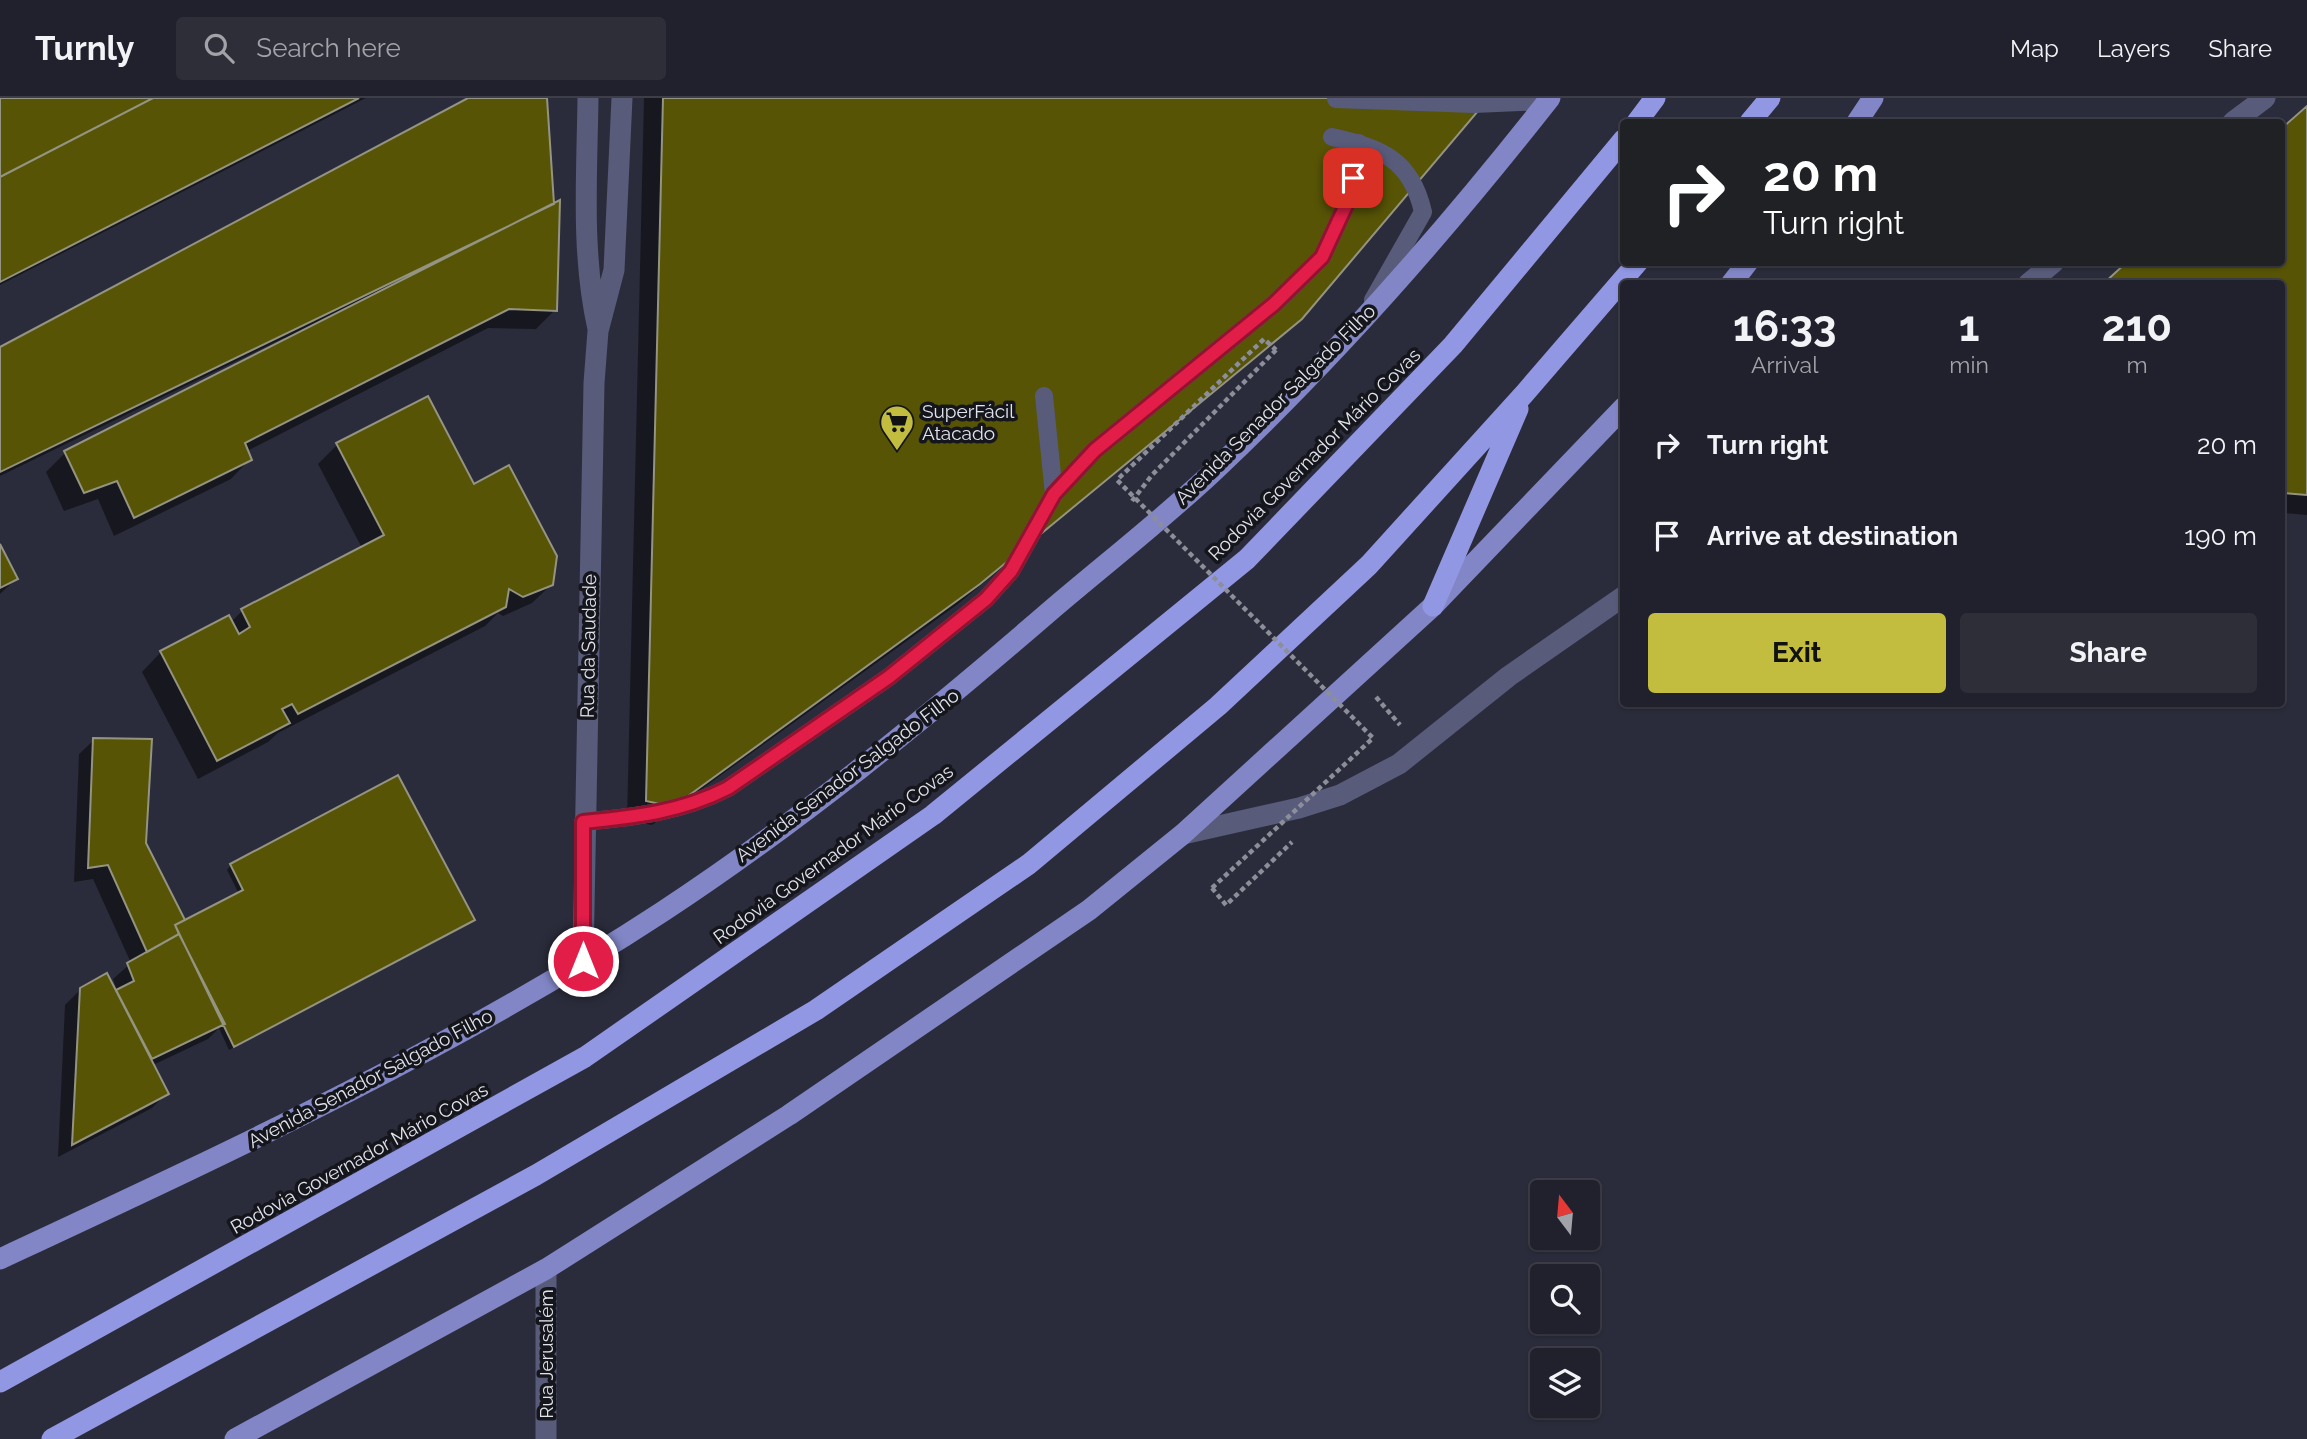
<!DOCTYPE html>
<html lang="en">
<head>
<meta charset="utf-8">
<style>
  :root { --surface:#20212c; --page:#2d2e38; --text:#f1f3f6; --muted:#a2a3a9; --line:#3d3e48; --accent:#c2bd3f }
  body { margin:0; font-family:Raleway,sans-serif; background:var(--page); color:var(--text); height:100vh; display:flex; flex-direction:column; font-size:26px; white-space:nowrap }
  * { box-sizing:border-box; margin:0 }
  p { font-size:23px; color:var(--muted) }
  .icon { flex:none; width:38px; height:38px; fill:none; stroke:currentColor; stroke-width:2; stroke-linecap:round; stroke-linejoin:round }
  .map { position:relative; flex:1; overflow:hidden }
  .drawer { position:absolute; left:1620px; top:182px; width:665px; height:427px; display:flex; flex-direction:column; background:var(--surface); border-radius:7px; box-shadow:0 2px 5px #0004,0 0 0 2px var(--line) }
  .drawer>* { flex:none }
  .hud { position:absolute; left:1620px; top:21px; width:665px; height:147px; border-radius:7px; box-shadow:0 2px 5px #0004,0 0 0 2px var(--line); background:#202124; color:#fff; overflow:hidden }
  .needle { width:46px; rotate:344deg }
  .fabs { position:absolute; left:1530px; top:1082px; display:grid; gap:14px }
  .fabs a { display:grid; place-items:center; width:70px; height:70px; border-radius:7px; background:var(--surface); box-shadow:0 2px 5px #0004,0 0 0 2px var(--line); font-size:35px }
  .pin { position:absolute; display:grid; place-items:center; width:60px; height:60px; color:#fff; margin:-30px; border-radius:14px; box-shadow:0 4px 10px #0006 }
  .me { position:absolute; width:77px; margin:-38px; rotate:0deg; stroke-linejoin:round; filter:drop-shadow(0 0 5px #0008) }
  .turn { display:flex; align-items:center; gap:24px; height:147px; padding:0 28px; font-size:32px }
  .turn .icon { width:91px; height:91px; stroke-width:2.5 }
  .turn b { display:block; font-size:49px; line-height:60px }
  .eta { display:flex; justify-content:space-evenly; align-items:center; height:119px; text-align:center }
  .eta b { font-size:42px; font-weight:700; line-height:49px }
  .primary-button { display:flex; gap:14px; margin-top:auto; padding:14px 28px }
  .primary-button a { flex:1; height:80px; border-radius:7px; background:var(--accent); color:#111; font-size:28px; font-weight:700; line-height:80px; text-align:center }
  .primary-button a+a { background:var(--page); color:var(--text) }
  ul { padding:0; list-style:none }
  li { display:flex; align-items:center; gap:21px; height:91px; padding:0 28px }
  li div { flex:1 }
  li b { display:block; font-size:26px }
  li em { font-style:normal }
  header { display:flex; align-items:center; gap:42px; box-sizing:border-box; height:98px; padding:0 35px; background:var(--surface); border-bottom:2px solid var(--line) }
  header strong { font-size:33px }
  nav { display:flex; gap:38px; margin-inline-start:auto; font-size:24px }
  .search { width:490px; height:63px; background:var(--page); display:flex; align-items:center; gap:18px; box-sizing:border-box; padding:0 24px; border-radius:7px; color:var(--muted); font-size:26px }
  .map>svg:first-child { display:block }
</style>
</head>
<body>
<header>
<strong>Turnly</strong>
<div class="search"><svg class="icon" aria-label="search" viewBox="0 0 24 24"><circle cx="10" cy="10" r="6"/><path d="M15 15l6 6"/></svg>Search here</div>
<nav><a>Map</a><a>Layers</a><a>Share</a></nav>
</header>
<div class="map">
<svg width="2307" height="1341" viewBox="0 0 2307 1341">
  <rect width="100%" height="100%" fill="#2b2c3b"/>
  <!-- shadow -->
  <path fill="#0007" d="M0 0H366L0 187Z
    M472 0H545L555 212 536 231 488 230 247 353 250 361 231 381 114 438 98 401 64 413 46 374 65 355 286 243 284 240 0 378V251Z
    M644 0H1487L1280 240 958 506 652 727 627 722Z
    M2307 10V417L2282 415V32Z
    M337 347 473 388 552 486 532 505 503 518 498 515 485 528 278 635 268 644 198 681 142 574 161 554 231 524 242 513 362 450 318 366Z
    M0 449 16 481 0 496Z
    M94 642 184 824 239 796 227 772 231 767 473 822 229 952 219 930 208 941 153 967 167 995 152 1010 58 1059 65 907 81 891 117 892 113 881 131 865 93 781 74 784 79 656Z"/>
  <!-- building -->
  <path fill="#575406" stroke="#949482" stroke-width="2" d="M0 0H153L0 79Z
    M153 0H359L0 184V79Z
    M468 0H547L554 106 0 374V249Z
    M663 0H1489L1302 221 980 486 673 709 646 703Z
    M2307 8V397L2282 395V186H2103L2127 164H2282V30Z
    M560 102 557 213 509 211 245 345 252 362 134 420 117 383 84 395 64 353Z
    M428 298 474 386 509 367 557 458 553 487 523 499 509 491 506 509 298 616 292 606 282 611 290 625 217 663 160 553 229 517 239 536 250 529 241 511 384 437 336 345Z
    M0 446 18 481 0 490Z
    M93 640 152 641 146 745 185 822 175 827 179 836 147 854 108 767 88 770Z
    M398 677 475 822 234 949 175 827 243 792 230 766Z
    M179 836 225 926 152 961 116 892 134 883 127 865Z
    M107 875 169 996 72 1047 80 890Z"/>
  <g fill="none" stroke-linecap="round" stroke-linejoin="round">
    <!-- path -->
    <path stroke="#8c8e9a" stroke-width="4.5" stroke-dasharray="5 3.5" stroke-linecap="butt" d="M1132 403 1152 377 1276 252
      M1376 599 1400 627
      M1212 790 1226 807 1292 744"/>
    <!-- lane -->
    <path stroke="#585b7a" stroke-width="18" d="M1336 1 1474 6 1547 3
      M1332 39C1381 50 1411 61 1423 114L1373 202
      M1044 298 1054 396
      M583 724C635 719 681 714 728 690L889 579 986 501 1011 473 1054 396 1095 352 1274 206 1322 159 1347 105 1359 45"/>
    <!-- street -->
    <path stroke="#585b7a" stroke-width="21" d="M588 0C587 78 581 155 598 231
      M2233 24 2265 0
      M2028 186 2054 164
      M1183 736 1299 710 1340 697 1399 666 1509 578 1624 498
      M583 863 594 285 598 233 614 172 622 0
      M546 1341V1171"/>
    <!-- primary -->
    <path stroke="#8286c6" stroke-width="21" d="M1857 24 1873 0
      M1731 186 1748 164
      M0 1161C225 1056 453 951 662 814 799 724 926 620 1050 513 1105 466 1162 422 1215 372 1336 258 1447 131 1550 0
      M235 1341 546 1171 789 1017 1089 812 1183 736 1433 508 1624 309"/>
    <!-- highway -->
    <path stroke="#9297e4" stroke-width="21" d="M1637 24 1655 0
      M1750 24 1770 0
      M1433 508 1518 311
      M0 1284 585 959 933 717 1247 461 1453 247 1624 41
      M52 1341 536 1077 816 912 1029 766 1218 608 1369 467 1525 295 1638 164"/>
    <!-- path-bridge -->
    <path stroke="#8c8e9a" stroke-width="4.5" stroke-dasharray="5 3.5" stroke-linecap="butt" d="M1212 790 1373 640 1117 382 1264 241 1276 252"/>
  </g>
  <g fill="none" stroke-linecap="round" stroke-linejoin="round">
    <!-- route casing -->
    <g stroke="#92132f" stroke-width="18">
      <path id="route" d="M583 863V724C635 719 681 714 728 690L889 579 986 501 1011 473 1054 396 1095 352 1274 206 1322 159 1347 105 1353 80"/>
    </g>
    <!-- route -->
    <use href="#route" stroke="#e11d48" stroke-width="12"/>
  </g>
  <!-- icons -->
  <defs>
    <g id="supermarket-pin" transform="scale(1.75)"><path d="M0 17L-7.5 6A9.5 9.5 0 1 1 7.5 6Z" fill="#c2bd3f" stroke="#15151c"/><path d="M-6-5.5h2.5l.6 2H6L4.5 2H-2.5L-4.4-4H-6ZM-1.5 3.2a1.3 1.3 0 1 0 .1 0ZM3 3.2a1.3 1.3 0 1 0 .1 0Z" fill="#111"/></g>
  </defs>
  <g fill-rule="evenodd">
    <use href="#supermarket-pin" x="897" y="324"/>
  </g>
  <g text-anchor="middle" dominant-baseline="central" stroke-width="7" stroke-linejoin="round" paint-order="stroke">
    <!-- street labels -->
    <g font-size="19" fill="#e1e3ec" stroke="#15151c">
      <text transform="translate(1275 306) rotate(-45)">Avenida Senador Salgado Filho</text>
      <text transform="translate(1314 356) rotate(-45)">Rodovia Governador Mário Covas</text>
      <text transform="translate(588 548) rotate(-89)">Rua da Saudade</text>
      <text transform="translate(847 677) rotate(-37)">Avenida Senador Salgado Filho</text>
      <text transform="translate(833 756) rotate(-36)">Rodovia Governador Mário Covas</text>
      <text transform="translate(370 980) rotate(-28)">Avenida Senador Salgado Filho</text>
      <text transform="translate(359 1060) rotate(-29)">Rodovia Governador Mário Covas</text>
      <text transform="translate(546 1256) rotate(-90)">Rua Jerusalém</text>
    </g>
    <!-- poi labels -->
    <g font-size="19" fill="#e1e3ec" stroke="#15151c" text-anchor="start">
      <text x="922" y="313">SuperFácil<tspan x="922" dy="22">Atacado</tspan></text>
    </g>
  </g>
</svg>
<div class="fabs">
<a><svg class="needle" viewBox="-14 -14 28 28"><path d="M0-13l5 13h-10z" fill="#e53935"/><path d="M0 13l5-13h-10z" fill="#a2a3a9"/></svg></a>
<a><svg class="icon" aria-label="search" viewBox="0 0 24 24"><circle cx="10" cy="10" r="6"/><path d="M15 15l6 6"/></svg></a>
<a><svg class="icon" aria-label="layers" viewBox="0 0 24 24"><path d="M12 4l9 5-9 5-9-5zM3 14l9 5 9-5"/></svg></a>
</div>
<div class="pin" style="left:1353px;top:80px;background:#d93025"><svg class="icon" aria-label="arrive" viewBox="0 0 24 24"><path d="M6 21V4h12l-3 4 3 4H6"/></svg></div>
<svg class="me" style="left:583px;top:863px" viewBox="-20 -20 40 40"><circle r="17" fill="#e11d48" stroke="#fff" stroke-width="3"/><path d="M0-11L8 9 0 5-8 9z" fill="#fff"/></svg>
<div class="hud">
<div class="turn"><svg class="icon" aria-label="right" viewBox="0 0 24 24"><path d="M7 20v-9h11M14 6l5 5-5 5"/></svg><div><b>20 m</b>Turn right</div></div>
</div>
<section class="drawer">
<div class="eta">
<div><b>16:33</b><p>Arrival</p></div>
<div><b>1</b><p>min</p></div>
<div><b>210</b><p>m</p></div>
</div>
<ul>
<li><svg class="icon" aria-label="right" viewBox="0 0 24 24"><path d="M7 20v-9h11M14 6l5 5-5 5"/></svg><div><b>Turn right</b></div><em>20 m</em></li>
<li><svg class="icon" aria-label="arrive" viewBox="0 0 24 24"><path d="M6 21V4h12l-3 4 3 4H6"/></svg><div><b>Arrive at destination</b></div><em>190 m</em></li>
</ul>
<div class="primary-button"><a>Exit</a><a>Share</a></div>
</section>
</div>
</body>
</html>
